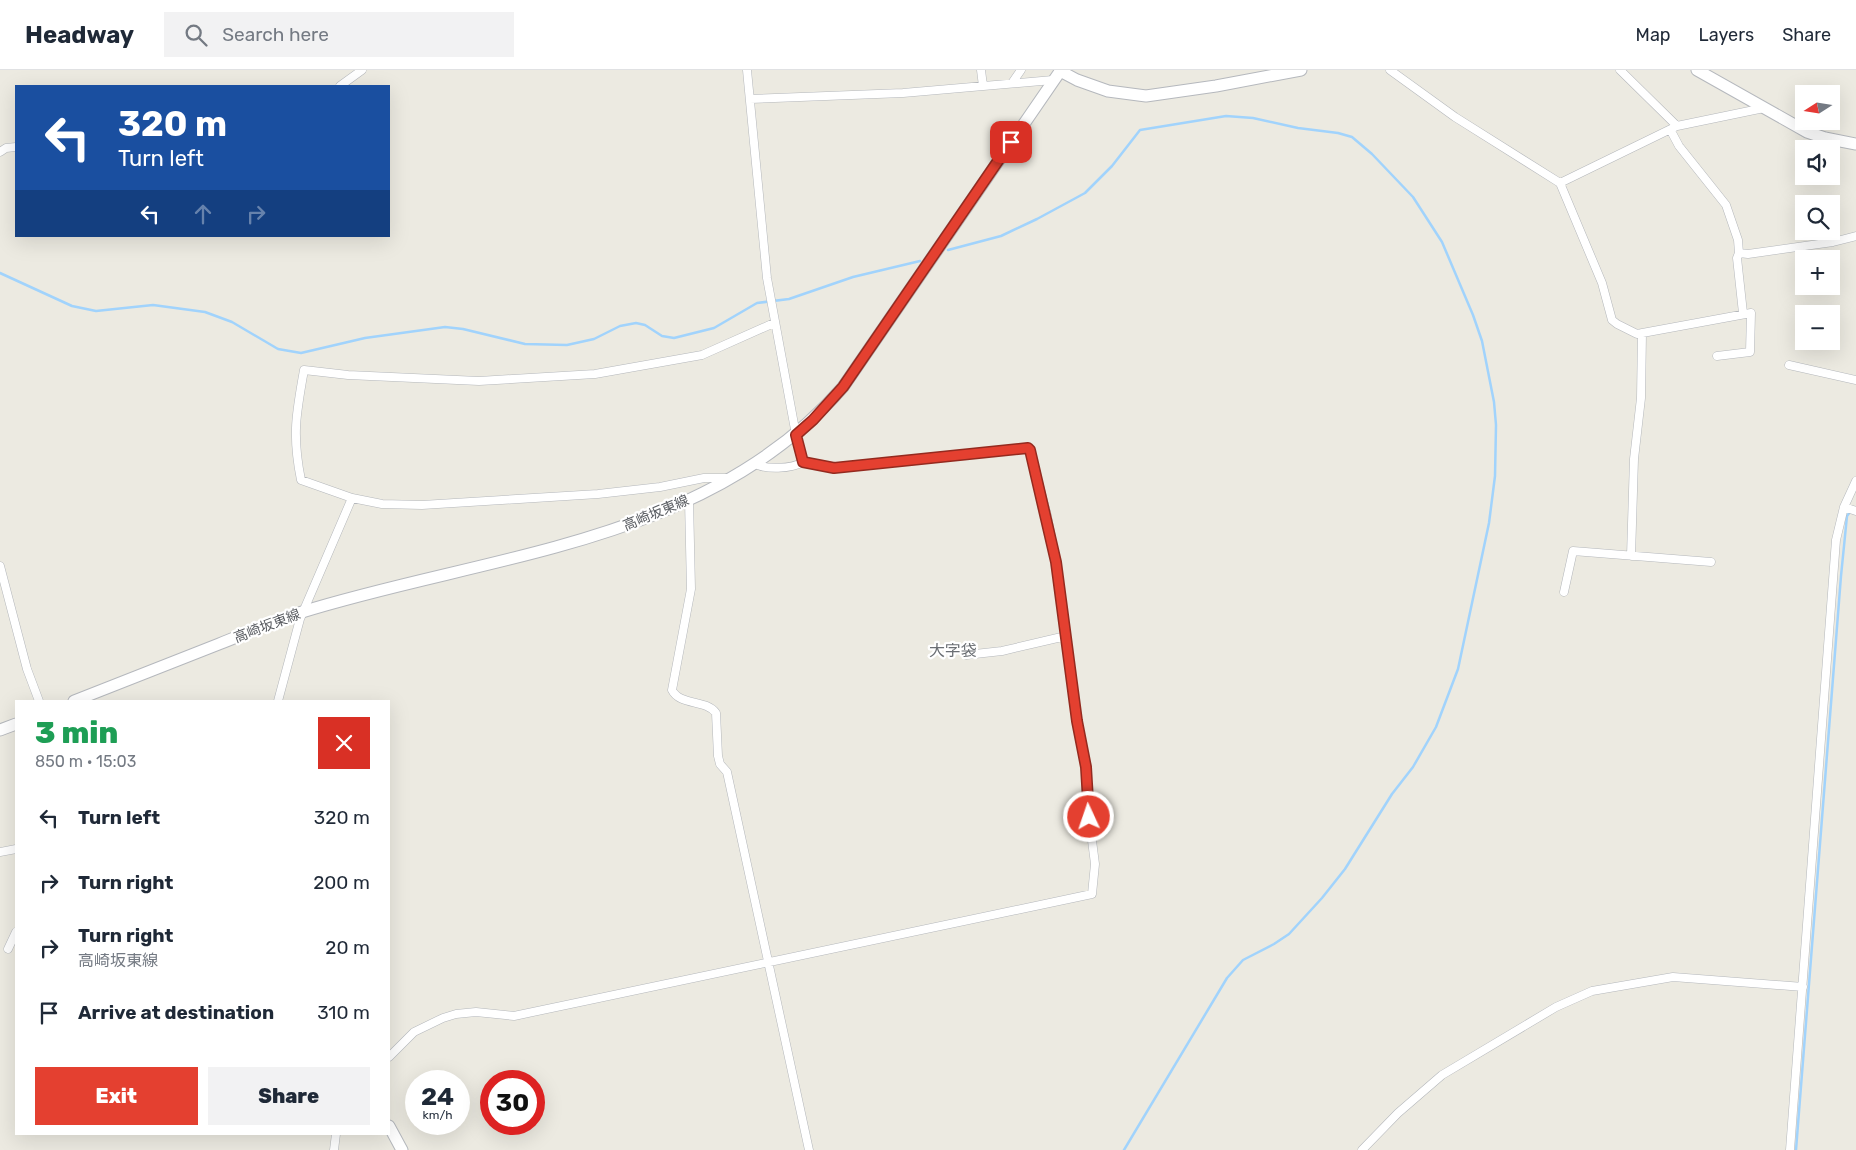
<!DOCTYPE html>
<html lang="en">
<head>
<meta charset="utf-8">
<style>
  :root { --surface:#fff; --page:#f2f2f3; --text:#1f2937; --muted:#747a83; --line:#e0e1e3; --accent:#e44030 }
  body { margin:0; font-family:Rubik,"Noto Sans JP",sans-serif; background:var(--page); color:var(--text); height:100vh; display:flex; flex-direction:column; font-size:19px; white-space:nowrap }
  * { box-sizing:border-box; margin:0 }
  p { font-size:16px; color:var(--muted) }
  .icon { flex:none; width:28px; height:28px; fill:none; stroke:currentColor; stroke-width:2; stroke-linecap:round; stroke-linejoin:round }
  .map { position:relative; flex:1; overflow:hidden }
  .panel { position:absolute; left:15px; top:630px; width:375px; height:435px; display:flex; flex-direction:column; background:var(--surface); border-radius:0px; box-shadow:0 5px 20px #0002 }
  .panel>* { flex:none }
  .guide { position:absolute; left:15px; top:15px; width:375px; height:152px; border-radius:0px; box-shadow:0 5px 20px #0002; background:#1a4fa0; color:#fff; overflow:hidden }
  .needle { width:32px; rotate:258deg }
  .buttons { position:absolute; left:1795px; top:15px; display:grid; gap:10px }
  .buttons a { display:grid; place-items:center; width:45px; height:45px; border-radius:0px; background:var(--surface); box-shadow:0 5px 20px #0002; font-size:25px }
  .speed { position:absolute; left:405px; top:1000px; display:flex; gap:10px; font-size:25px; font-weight:700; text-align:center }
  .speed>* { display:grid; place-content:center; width:65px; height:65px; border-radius:50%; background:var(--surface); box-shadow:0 5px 20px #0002; line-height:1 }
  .speed small { font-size:12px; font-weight:400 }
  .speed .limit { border:8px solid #d22; background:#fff; color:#111 }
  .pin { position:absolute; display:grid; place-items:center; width:42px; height:42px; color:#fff; margin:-21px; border-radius:10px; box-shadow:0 2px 8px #0006 }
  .me { position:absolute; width:55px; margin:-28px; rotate:357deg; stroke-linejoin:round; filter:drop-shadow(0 0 4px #0008) }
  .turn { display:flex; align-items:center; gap:18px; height:105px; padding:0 20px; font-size:22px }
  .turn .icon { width:65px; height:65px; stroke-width:2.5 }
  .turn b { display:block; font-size:35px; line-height:42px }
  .lanes { display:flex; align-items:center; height:48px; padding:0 20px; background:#0003; justify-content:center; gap:25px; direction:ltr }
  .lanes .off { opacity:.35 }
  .round { display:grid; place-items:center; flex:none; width:52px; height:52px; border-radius:0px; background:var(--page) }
  .summary { display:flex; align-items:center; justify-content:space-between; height:85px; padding:0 20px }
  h1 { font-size:30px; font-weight:800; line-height:38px; color:#1e9e55 }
  .cta { display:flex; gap:10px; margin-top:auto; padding:10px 20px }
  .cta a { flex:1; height:58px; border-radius:0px; background:var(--accent); color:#fff; font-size:20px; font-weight:800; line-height:58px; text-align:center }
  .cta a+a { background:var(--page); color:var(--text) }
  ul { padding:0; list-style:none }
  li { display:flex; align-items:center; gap:15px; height:65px; padding:0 20px }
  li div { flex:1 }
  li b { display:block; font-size:19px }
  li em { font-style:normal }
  header { display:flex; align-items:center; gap:30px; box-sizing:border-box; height:70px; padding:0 25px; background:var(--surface); border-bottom:1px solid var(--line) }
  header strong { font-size:24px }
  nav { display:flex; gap:28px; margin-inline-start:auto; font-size:18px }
  .search { width:350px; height:45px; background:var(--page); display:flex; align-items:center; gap:12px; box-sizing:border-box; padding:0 18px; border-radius:0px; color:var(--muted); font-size:19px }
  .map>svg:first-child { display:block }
</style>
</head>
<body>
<header>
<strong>Headway</strong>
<div class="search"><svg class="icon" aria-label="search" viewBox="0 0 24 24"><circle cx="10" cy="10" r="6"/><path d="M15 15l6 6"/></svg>Search here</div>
<nav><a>Map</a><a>Layers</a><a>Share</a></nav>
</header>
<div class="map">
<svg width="1856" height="1080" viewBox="0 0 1856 1080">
  <rect width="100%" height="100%" fill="#eceae1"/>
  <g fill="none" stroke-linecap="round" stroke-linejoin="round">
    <!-- stream -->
    <path stroke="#a1d3fc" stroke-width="2.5" d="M948 180 1001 166 1037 149 1085 123 1112 96 1140 60 1226 46 1253 48 1298 58 1338 63 1352 67 1372 84 1413 127 1442 172 1473 245 1482 271 1494 332 1496 355 1495 406 1489 453 1458 599 1436 657 1413 697 1392 724 1345 799 1322 828 1289 864 1274 874 1243 890 1227 908 1124 1080
      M0 203 72 236 96 241 153 235 205 242 232 252 278 279 301 283 365 268 445 257 463 259 525 274 567 275 594 269 620 256 636 253 645 255 662 266 674 268 714 258 757 233 789 229 853 207 920 191
      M1796 1080 1841 506 1847 446 1850 442"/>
    <!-- street casing -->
    <g stroke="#b4b7bb" stroke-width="9">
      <path id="street" d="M981 0 983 16
        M1390 0 1455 47 1560 113 1602 213 1612 250 1617 254 1637 264 1751 243 1750 282 1717 286
        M1620 0 1677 56
        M1012 13 1021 0
        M340 16 362 0
        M750 29 903 23 1053 10
        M1671 61 1679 76 1726 135 1738 170 1739 183 1737 188 1743 243
        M0 82 6 78 16 77
        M1560 113 1677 56 1764 38
        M1739 183 1748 184 1833 172 1856 166
        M1789 295 1856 310
        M754 393C764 400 792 399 803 392
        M729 408H704L660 417 598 424 422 435 382 434 352 428 301 410C292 366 296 344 304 300L348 305 479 311 595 304 702 285 774 253
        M689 430 691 519 672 620C680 636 706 629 716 643L718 686 720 694 727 702 809 1080
        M1844 437 1856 441
        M1631 486 1634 389 1641 328 1642 263
        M0 496 27 599 39 631
        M1564 522 1573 481 1711 492
        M966 585 1002 581 1066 566
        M278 631 300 549 352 428
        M0 782 16 779
        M8 879 16 862
        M389 987 414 962 443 948 456 944 476 942 514 946 1092 824 1095 794 1089 747 1086 697 1077 651 1056 492 1047 445 1030 380 1028 378 834 398 803 392 796 365 767 208 747 0
        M334 1080 336 1064
        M1362 1080 1398 1043 1442 1005 1556 937 1592 921 1673 907 1803 917
        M1790 1080 1836 470 1844 437 1856 411"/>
    </g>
    <!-- secondary casing -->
    <g stroke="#b5b8bd" stroke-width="13">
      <path id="secondary" d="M1697 0 1807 62 1825 68 1856 74
        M1060 1 1077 10 1108 21 1146 26 1216 16 1301 0
        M74 631C122 612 171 593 219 574 247 563 274 551 302 542 488 484 707 474 843 317L1061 0
        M0 660 16 654
        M389 1056 402 1080"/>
    </g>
    <!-- street -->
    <use href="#street" stroke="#fff" stroke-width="8"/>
    <!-- secondary -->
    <use href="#secondary" stroke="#fff" stroke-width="11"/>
  </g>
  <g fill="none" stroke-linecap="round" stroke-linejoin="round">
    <!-- route casing -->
    <g stroke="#942a1f" stroke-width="12">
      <path id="route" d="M1011 72 843 317 813 350 796 365 803 392 834 398 1028 378 1030 380 1056 492 1077 651 1086 697 1089 747"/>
    </g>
    <!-- route -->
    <use href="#route" stroke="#e44030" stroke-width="9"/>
  </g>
  <g text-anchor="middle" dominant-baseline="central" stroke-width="4.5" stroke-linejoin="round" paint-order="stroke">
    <!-- street labels -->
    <g font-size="14" fill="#5a5d62" stroke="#fff">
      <text transform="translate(656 443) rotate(-23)">高崎坂東線</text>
      <text transform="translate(267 556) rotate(-21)">高崎坂東線</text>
    </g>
    <!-- quarter labels -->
    <g font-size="16" fill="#6b6f74" stroke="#fff">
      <text x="953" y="580">大字袋</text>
    </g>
  </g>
</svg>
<div class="buttons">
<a><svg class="needle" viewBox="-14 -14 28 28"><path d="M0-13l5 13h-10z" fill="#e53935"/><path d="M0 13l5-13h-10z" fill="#747a83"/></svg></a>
<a><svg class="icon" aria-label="sound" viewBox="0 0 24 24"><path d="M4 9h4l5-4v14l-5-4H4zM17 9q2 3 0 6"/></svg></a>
<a><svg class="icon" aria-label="search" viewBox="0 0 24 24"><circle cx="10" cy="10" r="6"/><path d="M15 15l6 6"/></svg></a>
<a>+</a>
<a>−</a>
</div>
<div class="speed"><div>24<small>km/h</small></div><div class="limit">30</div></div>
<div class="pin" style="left:1011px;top:72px;background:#d93025"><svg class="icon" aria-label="arrive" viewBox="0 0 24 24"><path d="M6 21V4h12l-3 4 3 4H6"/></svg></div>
<svg class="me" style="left:1089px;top:747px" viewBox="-20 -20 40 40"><circle r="17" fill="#e44030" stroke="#fff" stroke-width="3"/><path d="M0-11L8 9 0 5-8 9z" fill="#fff"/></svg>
<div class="guide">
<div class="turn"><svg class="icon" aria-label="left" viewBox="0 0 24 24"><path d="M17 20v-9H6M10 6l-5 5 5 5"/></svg><div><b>320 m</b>Turn left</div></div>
<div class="lanes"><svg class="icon" aria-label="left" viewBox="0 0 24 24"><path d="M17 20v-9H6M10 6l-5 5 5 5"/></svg><svg class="icon off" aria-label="ahead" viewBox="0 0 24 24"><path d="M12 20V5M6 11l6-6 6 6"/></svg><svg class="icon off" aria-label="right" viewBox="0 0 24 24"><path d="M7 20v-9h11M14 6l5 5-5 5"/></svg></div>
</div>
<section class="panel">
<div class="summary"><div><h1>3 min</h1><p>850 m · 15:03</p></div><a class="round" style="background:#d93025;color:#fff"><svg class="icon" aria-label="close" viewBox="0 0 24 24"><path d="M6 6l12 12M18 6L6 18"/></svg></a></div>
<ul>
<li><svg class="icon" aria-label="left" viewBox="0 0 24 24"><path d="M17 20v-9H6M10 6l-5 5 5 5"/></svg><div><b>Turn left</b></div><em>320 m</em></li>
<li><svg class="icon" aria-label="right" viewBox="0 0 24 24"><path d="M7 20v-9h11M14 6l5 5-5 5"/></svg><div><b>Turn right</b></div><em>200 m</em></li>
<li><svg class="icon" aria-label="right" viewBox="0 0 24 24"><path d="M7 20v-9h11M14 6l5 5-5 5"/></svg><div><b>Turn right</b><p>高崎坂東線</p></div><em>20 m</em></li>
<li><svg class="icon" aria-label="arrive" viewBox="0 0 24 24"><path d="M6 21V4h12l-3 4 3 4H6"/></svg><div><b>Arrive at destination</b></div><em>310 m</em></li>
</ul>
<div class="cta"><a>Exit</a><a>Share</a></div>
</section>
</div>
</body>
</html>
